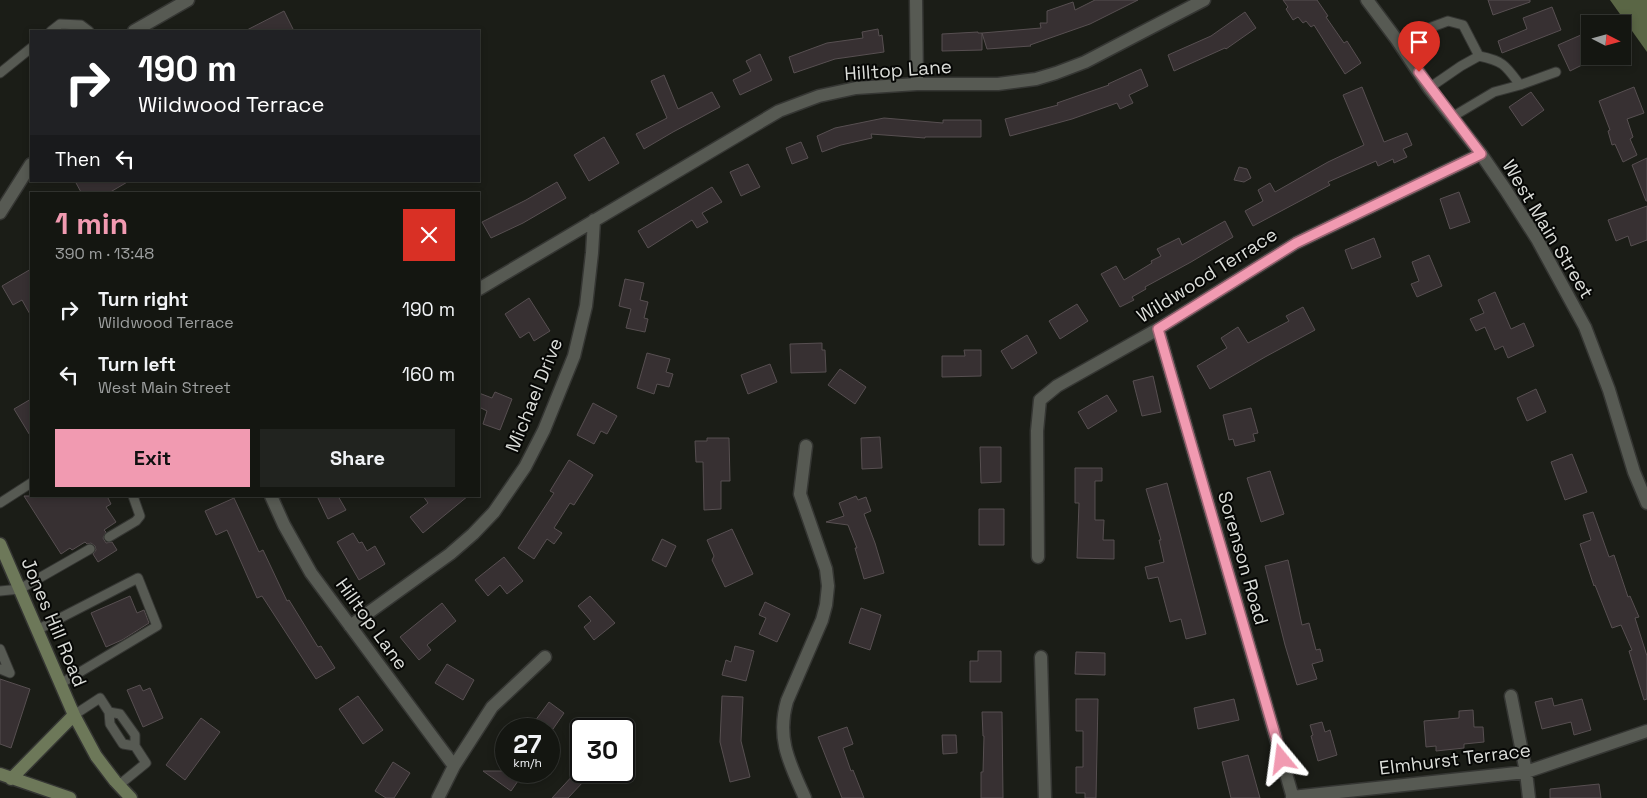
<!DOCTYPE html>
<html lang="en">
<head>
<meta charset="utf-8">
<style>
  :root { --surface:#141611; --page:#21231f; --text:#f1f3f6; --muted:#9d9f9f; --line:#333531; --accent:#f19ab1 }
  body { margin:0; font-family:"Space Grotesk",sans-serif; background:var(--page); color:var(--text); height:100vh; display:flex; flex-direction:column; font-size:19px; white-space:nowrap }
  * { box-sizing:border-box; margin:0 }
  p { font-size:16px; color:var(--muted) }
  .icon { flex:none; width:28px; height:28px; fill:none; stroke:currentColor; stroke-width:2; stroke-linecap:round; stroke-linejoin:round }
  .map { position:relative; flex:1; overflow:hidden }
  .details { position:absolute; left:30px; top:192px; width:450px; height:305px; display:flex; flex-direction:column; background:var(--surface); border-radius:0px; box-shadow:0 2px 8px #0003,0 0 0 1px var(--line) }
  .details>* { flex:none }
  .banner { position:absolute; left:30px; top:30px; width:450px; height:152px; border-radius:0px; box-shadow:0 2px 8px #0003,0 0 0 1px var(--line); background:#202124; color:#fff; overflow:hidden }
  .needle { width:32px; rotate:96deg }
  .tools { position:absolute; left:1581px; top:15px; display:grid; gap:10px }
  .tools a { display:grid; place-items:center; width:50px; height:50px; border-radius:0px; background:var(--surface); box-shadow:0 2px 8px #0003,0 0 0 1px var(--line); font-size:25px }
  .speed { position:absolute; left:495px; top:718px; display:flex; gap:10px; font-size:25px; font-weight:700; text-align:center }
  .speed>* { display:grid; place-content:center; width:65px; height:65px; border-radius:50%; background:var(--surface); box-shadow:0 2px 8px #0003,0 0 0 1px var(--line); line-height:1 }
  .speed small { font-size:12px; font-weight:400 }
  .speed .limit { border:2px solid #111; border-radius:8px; background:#fff; color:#111 }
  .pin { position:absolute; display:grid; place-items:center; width:42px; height:42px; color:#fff; margin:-51px -21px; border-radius:50% 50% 50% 0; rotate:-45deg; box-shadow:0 0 5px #0007 }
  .pin .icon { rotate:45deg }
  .me { position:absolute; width:55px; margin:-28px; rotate:344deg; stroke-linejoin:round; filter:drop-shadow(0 0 4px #0008) }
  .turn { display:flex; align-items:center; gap:18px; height:105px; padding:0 25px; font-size:22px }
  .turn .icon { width:65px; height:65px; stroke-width:2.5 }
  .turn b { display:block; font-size:35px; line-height:42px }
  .then { display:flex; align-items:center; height:48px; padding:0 25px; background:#0003; gap:10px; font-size:19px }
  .round { display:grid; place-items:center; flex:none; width:52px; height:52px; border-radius:0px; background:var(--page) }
  .head { display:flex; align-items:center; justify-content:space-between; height:85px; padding:0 25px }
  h1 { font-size:30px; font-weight:700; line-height:38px; color:var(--accent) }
  .action { display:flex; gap:10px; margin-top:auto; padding:10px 25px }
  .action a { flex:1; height:58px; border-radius:0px; background:var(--accent); color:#111; font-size:20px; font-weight:700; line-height:58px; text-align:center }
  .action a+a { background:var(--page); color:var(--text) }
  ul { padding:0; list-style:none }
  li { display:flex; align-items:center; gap:15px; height:65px; padding:0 25px }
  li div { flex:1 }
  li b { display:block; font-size:19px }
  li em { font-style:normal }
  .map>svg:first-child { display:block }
</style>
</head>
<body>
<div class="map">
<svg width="1647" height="798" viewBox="0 0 1647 798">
  <rect width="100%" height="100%" fill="#1b1d17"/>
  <!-- water -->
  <path fill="#5a6645" d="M1610 0H1647V52Z"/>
  <!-- building -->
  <path fill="#373032" stroke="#574f51" d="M1095 0H1138L1090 24 1030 45 1031 46 987 49 982 33 1041 28 1040 23H1047V11L1073 2 1075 10Z
    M1283 0H1317L1328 16 1326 17 1344 43 1347 41 1361 63 1345 74 1314 25 1311 27 1306 21 1303 23 1298 17 1293 20 1286 9 1288 7Z
    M1488 0H1530V2L1493 15Z
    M1552 7 1561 30 1502 53 1498 41 1527 29 1523 18Z
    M284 11 294 31H245Z
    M1245 12 1256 28 1226 49 1225 48 1174 71 1168 55 1211 36Z
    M878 29 879 36 882 35 884 52 835 59 794 73 789 57 827 43 863 38 862 32Z
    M1590 31V56L1586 58 1588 62 1570 71 1558 45Z
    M978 32V33H982V50L942 51V34Z
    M760 54 772 80 740 95 733 80 751 71 746 61Z
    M1141 69 1148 86 1129 95 1133 103 1120 109 1117 103 1072 119 1010 136 1005 119 1058 105 1057 103 1109 85 1108 84Z
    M664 75 678 109 712 92 720 107 673 132 644 149 636 134 667 118 651 81Z
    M1362 87 1384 142 1407 133 1412 145 1403 149 1407 157 1394 163 1393 159 1378 166 1376 161 1328 182 1330 185 1253 226 1245 211 1263 201 1258 190 1270 183 1275 192 1328 162 1364 145 1343 95Z
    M1634 87 1644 113 1627 119 1633 137 1630 139 1637 155 1623 162 1615 144 1612 145 1608 131 1610 130 1599 101Z
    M1531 92 1544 110 1522 126 1509 107Z
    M884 118 943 123V120H981V137H925V138L871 134 872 138 841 145 822 152 817 136 835 128Z
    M604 137 619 163 589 181 574 155Z
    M801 142 808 158 792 164 786 148Z
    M1647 158V201H1646L1632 165Z
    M748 164 760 187 741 196 730 172Z
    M1239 167 1247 169 1251 178 1244 182 1234 180Z
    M75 181H129L107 194H82Z
    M557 182 566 198 523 223 491 238 482 222 526 200Z
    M712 187 722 202 702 213 708 222 697 228 692 220 648 248 638 231Z
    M1459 192 1470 222 1450 229 1440 199Z
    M1647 206V240L1631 246 1628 236 1616 241 1608 220Z
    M1225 221 1233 237 1191 262 1145 287 1146 289 1132 297 1134 300 1120 307 1101 274 1116 266 1124 280 1152 263 1151 261 1161 256 1157 249 1179 238 1182 245Z
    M1374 238 1381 257 1352 269 1345 250Z
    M1429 255 1442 286 1417 297 1411 284 1419 281 1412 262Z
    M31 269V316L22 300 13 305 2 286Z
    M625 279 644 283 640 300 648 302 644 318 648 319 645 332 626 328 631 309 619 306Z
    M1495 292 1511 329 1524 323 1534 346 1508 358 1503 346 1495 350 1485 327 1476 331 1470 319 1484 313 1478 300Z
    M529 298 550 331 534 341 529 332 520 338 505 314Z
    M1077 304 1088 321 1060 339 1049 321Z
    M1303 307 1315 330 1265 357 1210 389 1197 366 1227 348 1221 338 1238 327 1248 343 1289 321 1286 316Z
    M1027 335 1037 353 1012 369 1001 351Z
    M822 343V350H825L826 372 791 373 790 344Z
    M964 350H981V376L942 377V356H965Z
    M647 353 670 359 666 372 673 374 669 387 657 384 654 394 637 388Z
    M770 364 777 382 748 394 741 375Z
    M840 369 866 387 855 404 828 385Z
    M1153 376 1161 412 1142 416 1133 381Z
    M1536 389 1546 412 1527 421 1517 398Z
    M495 392 512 399 500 430 483 424 487 411 479 407V393L492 398Z
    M1107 395 1117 411 1088 429 1078 412Z
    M31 399V437L14 409Z
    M593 403 617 416 607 434 601 431 594 444 577 435Z
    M1251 408 1258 433 1253 434 1255 441 1235 446 1233 439 1229 440 1223 415Z
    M880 437 882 468 862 469 861 438Z
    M707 438H729L730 481H721V509L704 510 703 462H696L695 441H707Z
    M980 447H1001V482L981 483Z
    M1572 454 1587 492 1565 500 1551 462Z
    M569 460 593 475 574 505 570 503 554 528 562 533 554 544 547 539 534 559 518 548 554 493 550 491Z
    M1075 468H1102V481H1095V520H1104L1103 540H1114V559L1077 558 1079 503H1075Z
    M1270 471 1284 514 1261 522 1247 478Z
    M1167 483 1206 634 1186 639 1181 619 1170 622 1158 577 1148 579 1145 567 1164 562 1159 540H1161L1146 489Z
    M24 496H107L111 504 106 507 116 522 104 530 106 532 103 538 106 543 112 542 117 550 98 562 93 554 96 550 95 546 91 543 87 544 85 542 72 550 70 548 61 554Z
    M317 496H338L346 510 328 519Z
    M423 496H468L423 533 410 517 428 503Z
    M856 496 858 500 866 497 871 511 864 514 875 543 884 573 864 579 855 548H857L848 525 826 522 844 516 839 503Z
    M234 498 259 552 263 550 287 601 289 600 318 647 321 646 335 668 316 679 262 596 257 598 227 530 216 535 205 511Z
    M979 509H1004V545H979Z
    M1593 512 1609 557 1614 555 1628 597 1630 596 1639 617 1635 618 1647 656V699L1644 700 1629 651 1632 650 1621 625 1612 628 1595 585 1594 586 1580 544 1591 540 1583 515Z
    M732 529 753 574 725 587 712 560 714 556 707 540Z
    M353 533 359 543 362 542 367 551 375 546 385 564 359 580 337 542Z
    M662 539 676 546 666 567 652 560Z
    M504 557 523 581 507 594 500 585 488 596 475 580Z
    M1288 560 1302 625 1309 623 1316 650 1320 649 1323 661 1312 664 1317 679 1297 685 1285 645 1265 566Z
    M130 596 137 613 144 610 149 623 122 640 106 647 91 613Z
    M590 596 615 623 594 640 584 627 591 621 578 606Z
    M765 602 790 614 777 642 759 634 766 618 759 615Z
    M442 603 456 621 427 645 431 650 419 660 400 637Z
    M861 608 881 615 870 650 849 643Z
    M735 646 754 651 746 681 722 675 726 660 731 662Z
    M978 651H1001V682H970V661H978Z
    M1076 652 1105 653V675L1075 674Z
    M447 664 474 680 463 700 435 683Z
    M0 679 30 689 11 748 0 744Z
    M140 685 143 691 150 688 163 718 143 727 127 690Z
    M358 696 383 730 363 744 339 709Z
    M722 696 743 697 741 741 750 777 730 782 720 742Z
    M1552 698 1554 706 1582 699 1591 730 1574 735 1571 722 1542 729 1535 702Z
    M1076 699H1098L1096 798H1085V793H1076V767H1083V731H1076Z
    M1234 699 1239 720 1198 729 1194 708Z
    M549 702 564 713 553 729H529Z
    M1473 710 1474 727H1483L1484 742 1464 744V748L1436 751V746L1426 747 1424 721 1459 718V711Z
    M982 712H1002L1003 798H981V772H983L984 736H983Z
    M201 718 220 732 185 780 166 765Z
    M1322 722 1325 732 1330 730 1337 755 1318 761 1311 736 1313 735 1310 725Z
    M847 727 853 744 843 748 851 771 853 770 864 798H842L818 737Z
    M942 735H956L957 753 943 754Z
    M1248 755 1260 798H1231L1222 762Z
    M393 762 410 773 394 798H386L375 791Z
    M483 771H525L511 791Z
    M575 773 584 781 568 798H552Z
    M1599 784 1601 798H1550V789Z"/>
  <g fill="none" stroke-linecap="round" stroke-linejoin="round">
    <!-- service casing -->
    <g stroke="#353633" stroke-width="11">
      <path id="service" d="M51 31 60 24 81 25 89 31
        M1397 40 1448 21 1463 25 1479 56
        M0 73 31 48
        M1429 88 1461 66 1479 56C1504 61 1506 66 1520 85
        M1452 117 1494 92 1520 85 1556 72
        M0 503 31 483
        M109 537 136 521 140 516 133 496
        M0 591 20 589 90 549
        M37 630 138 578 157 626 60 684
        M0 649 10 673 0 669
        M74 715 100 698 109 712
        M119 785 146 763 135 746V735L120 714 109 712 110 724 123 744 135 746"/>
    </g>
    <!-- minor casing -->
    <g stroke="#353633" stroke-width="15">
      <path id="minor" d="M916 0 917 84
        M134 31 188 0
        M0 213 31 164
        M479 289 779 111 819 96 856 88 917 84H998L1036 79 1056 73 1085 62 1204 0
        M1158 329 1293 798
        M271 496 284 525 311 573 454 766
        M1038 557 1037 431 1040 400 1057 386 1158 329 1296 243 1481 154
        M350 626 450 554 473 534 494 512 525 467 544 430 574 356 586 306 592 253 594 220
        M1041 657 1045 798
        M1511 696 1526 772 1529 798
        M1292 797 1526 772 1647 731
        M438 798 454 766 492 707 545 657
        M805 798C790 764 776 739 787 701L822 620 826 605 828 586 826 569 800 494 806 446"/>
    </g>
    <!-- tertiary casing -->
    <g stroke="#353633" stroke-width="15">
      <path id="tertiary" d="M1367 0 1397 40 1429 88 1481 154 1505 189 1537 239 1585 327 1609 390 1634 472 1647 503"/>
    </g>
    <!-- secondary casing -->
    <g stroke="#353633" stroke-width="15">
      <path id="secondary" d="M0 544 74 715 96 756 115 781 131 798
        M0 774 70 798
        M11 779 74 715"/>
    </g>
    <!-- service -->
    <use href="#service" stroke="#575a53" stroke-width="9"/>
    <!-- minor -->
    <use href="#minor" stroke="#575a53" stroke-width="12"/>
    <!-- tertiary -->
    <use href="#tertiary" stroke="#575a53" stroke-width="12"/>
    <!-- secondary -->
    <use href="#secondary" stroke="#6d7859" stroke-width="12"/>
  </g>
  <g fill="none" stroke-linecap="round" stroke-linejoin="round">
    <!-- route casing -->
    <g stroke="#9d6473" stroke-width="12">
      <path id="route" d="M1282 759 1158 329 1296 243 1481 154 1419 72"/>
    </g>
    <!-- route -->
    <use href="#route" stroke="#f19ab1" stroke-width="9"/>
  </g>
  <g text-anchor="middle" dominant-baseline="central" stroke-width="4" stroke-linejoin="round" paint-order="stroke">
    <!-- street labels -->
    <g font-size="19" fill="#dbddd9" stroke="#060705">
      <text transform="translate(898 70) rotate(-4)">Hilltop Lane</text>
      <text transform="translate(1548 229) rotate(59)">West Main Street</text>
      <text transform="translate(1207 275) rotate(-32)">Wildwood Terrace</text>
      <text transform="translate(534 395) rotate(-68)">Michael Drive</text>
      <text transform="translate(1243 558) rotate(74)">Sorenson Road</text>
      <text transform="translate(54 622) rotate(67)">Jones Hill Road</text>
      <text transform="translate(372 624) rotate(54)">Hilltop Lane</text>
      <text transform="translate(1455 759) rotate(-7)">Elmhurst Terrace</text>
    </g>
  </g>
</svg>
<div class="tools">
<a><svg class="needle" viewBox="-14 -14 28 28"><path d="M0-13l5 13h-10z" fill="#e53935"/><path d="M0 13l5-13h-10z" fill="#9d9f9f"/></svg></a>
</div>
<div class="speed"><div>27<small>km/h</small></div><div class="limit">30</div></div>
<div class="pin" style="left:1419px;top:72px;background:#d93025"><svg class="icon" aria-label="arrive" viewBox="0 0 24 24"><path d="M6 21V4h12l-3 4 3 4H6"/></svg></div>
<svg class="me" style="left:1282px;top:759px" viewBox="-20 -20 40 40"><path d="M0-17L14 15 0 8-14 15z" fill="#f19ab1" stroke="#fff" stroke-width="4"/></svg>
<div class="banner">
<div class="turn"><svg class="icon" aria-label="right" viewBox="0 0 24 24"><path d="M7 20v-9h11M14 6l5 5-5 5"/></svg><div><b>190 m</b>Wildwood Terrace</div></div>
<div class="then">Then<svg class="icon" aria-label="left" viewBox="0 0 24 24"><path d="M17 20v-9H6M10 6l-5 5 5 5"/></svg></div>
</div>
<section class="details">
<div class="head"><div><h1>1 min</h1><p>390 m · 13:48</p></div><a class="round" style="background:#d93025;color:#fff"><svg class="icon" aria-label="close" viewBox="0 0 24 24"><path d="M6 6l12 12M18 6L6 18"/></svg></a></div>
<ul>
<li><svg class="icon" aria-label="right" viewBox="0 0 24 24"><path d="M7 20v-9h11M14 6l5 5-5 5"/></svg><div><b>Turn right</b><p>Wildwood Terrace</p></div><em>190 m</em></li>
<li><svg class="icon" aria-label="left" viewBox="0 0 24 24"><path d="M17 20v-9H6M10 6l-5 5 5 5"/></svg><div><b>Turn left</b><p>West Main Street</p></div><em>160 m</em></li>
</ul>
<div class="action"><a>Exit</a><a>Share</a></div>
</section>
</div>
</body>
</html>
